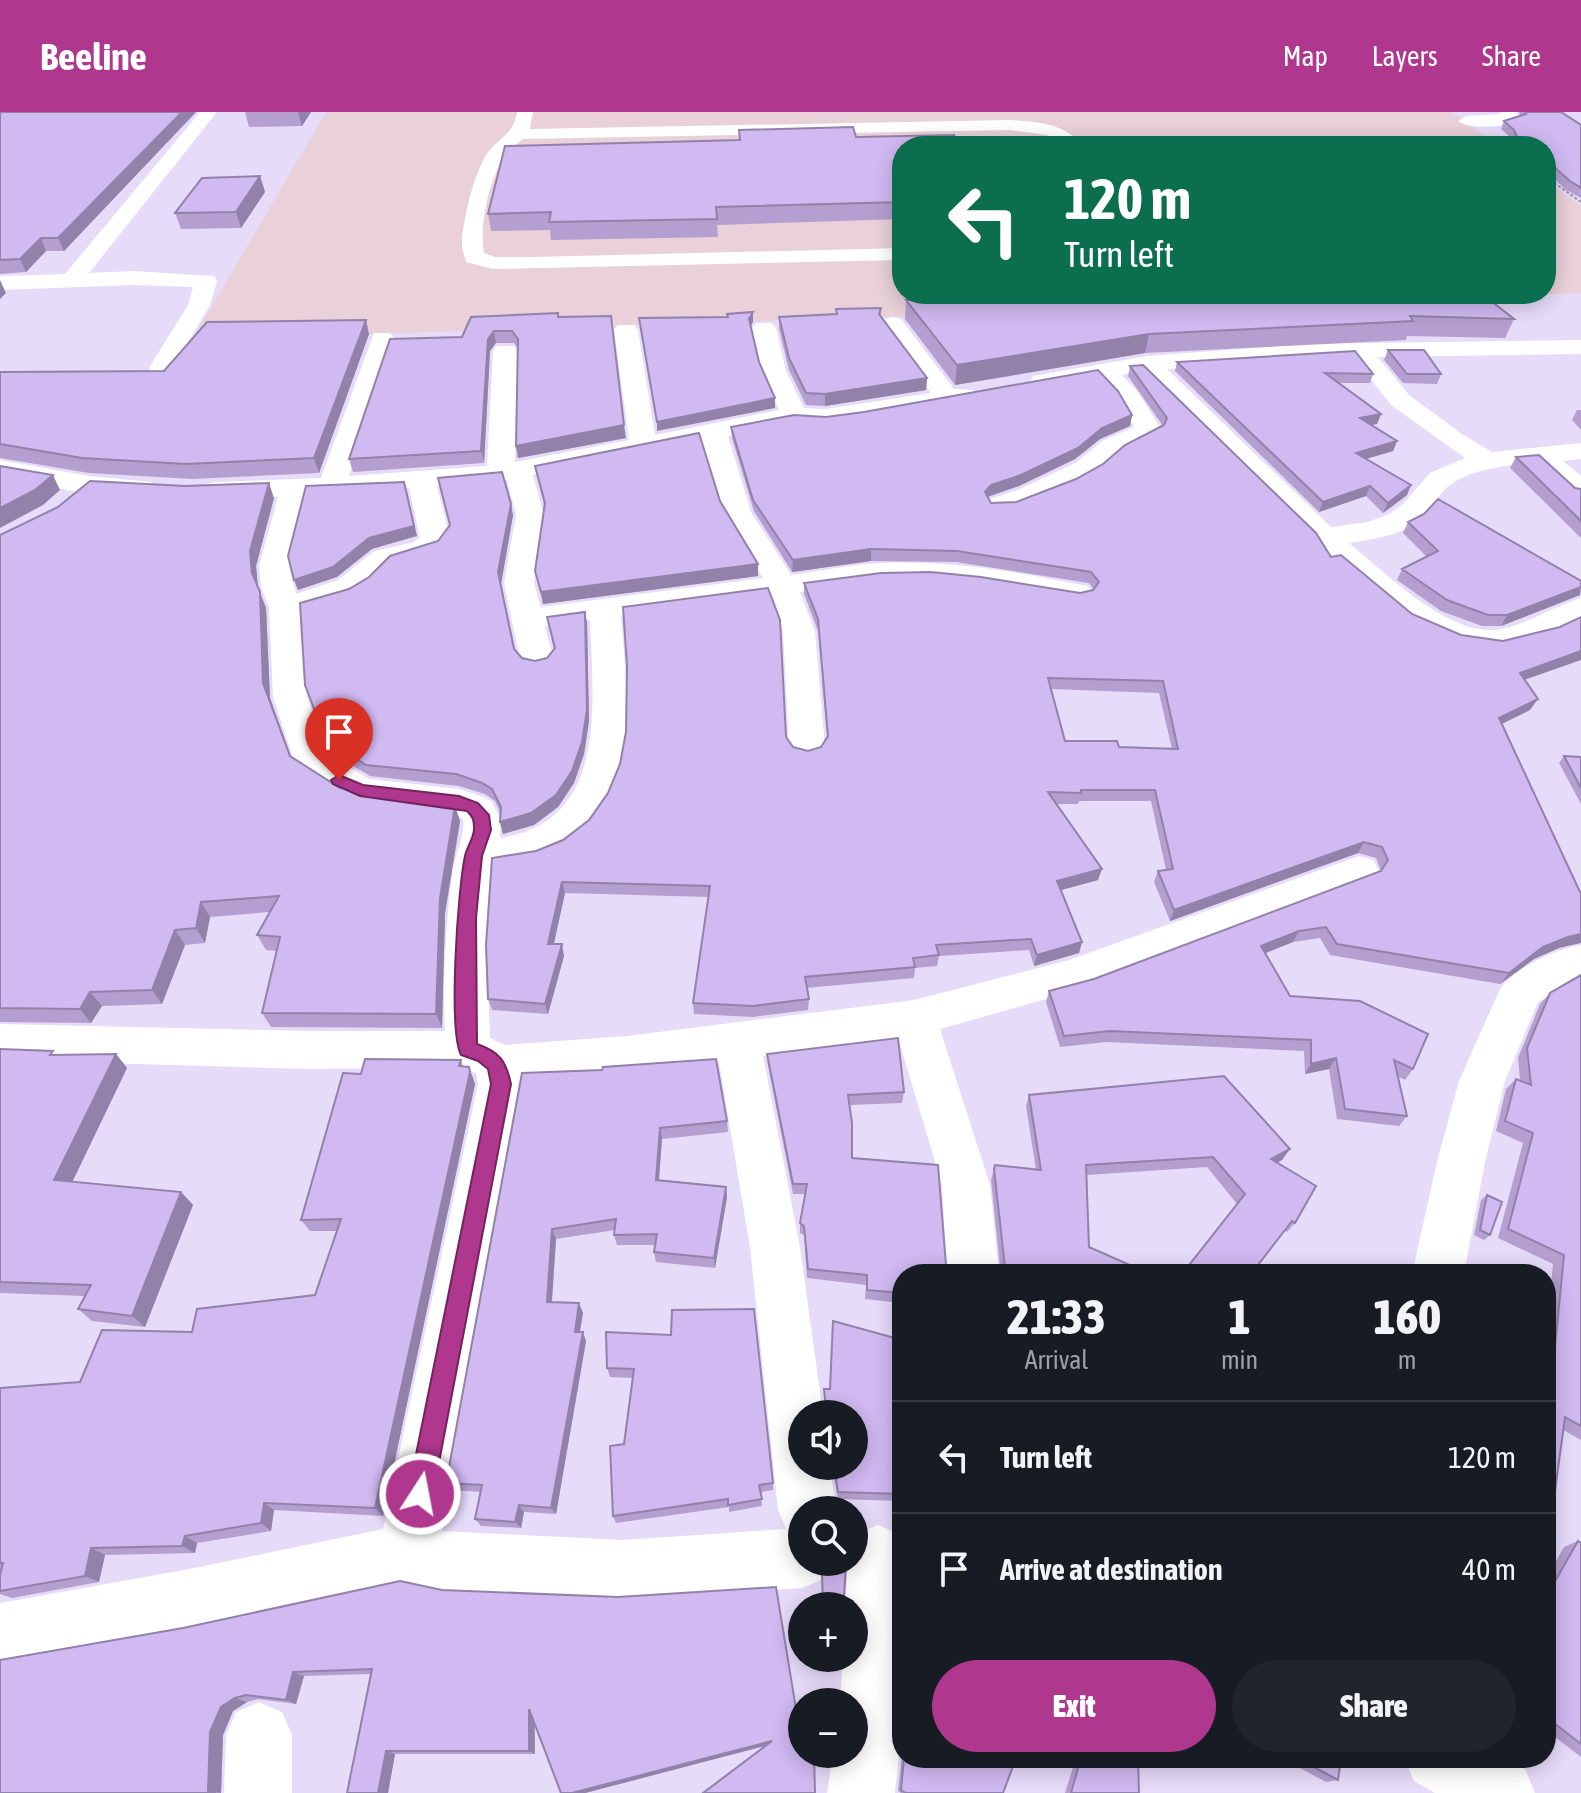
<!DOCTYPE html>
<html lang="en">
<head>
<meta charset="utf-8">
<style>
  :root { --surface:#171b24; --page:#20242c; --text:#f1f3f6; --muted:#9ea1a6; --line:#363941; --accent:#af378d }
  body { margin:0; font-family:"Asap Condensed",sans-serif; background:var(--page); color:var(--text); height:100vh; display:flex; flex-direction:column; font-size:30px; white-space:nowrap }
  * { box-sizing:border-box; margin:0 }
  p { font-size:26px; color:var(--muted) }
  .icon { flex:none; width:44px; height:44px; fill:none; stroke:currentColor; stroke-width:2; stroke-linecap:round; stroke-linejoin:round }
  .map { position:relative; flex:1; overflow:hidden }
  .side { position:absolute; left:892px; top:1152px; width:664px; height:504px; display:flex; flex-direction:column; background:var(--surface); border-radius:32px; box-shadow:0 4px 20px #0003 }
  .side>* { flex:none }
  .hud { position:absolute; left:892px; top:24px; width:664px; height:168px; border-radius:32px; box-shadow:0 4px 20px #0003; background:#0b6e4f; color:#fff; overflow:hidden }
  .tools { position:absolute; left:788px; top:1288px; display:grid; gap:16px }
  .tools a { display:grid; place-items:center; width:80px; height:80px; border-radius:50%; background:var(--surface); box-shadow:0 4px 20px #0003; font-size:40px }
  .pin { position:absolute; display:grid; place-items:center; width:68px; height:68px; color:#fff; margin:-82px -34px; border-radius:50% 50% 50% 0; rotate:-45deg; box-shadow:0 0 8px #0007 }
  .pin .icon { rotate:45deg }
  .me { position:absolute; width:88px; margin:-44px; rotate:11deg; stroke-linejoin:round; filter:drop-shadow(0 0 6px #0008) }
  .turn { display:flex; align-items:center; gap:28px; height:168px; padding:0 40px; font-size:36px }
  .turn .icon { width:104px; height:104px; stroke-width:2.5 }
  .turn b { display:block; font-size:56px; line-height:68px }
  .eta { display:flex; justify-content:space-evenly; align-items:center; height:136px; text-align:center }
  .eta b { font-size:48px; font-weight:800; line-height:56px }
  .action { display:flex; gap:16px; margin-top:auto; padding:16px 40px }
  .action a { flex:1; height:92px; border-radius:48px; background:var(--accent); color:#fff; font-size:32px; font-weight:800; line-height:92px; text-align:center }
  .action a+a { background:var(--page); color:var(--text) }
  ul { padding:0; list-style:none }
  li { display:flex; align-items:center; gap:24px; height:112px; padding:0 40px; border-top:2px solid var(--line) }
  li div { flex:1 }
  li b { display:block; font-size:30px }
  li em { font-style:normal }
  header { display:flex; align-items:center; gap:48px; box-sizing:border-box; height:112px; padding:0 40px; background:var(--accent); color:#fff }
  header strong { font-size:38px }
  nav { display:flex; gap:44px; margin-inline-start:auto; font-size:28px }
  .map>svg:first-child { display:block }
</style>
</head>
<body>
<header>
<strong>Beeline</strong>
<nav><a>Map</a><a>Layers</a><a>Share</a></nav>
</header>
<div class="map">
<svg width="1581" height="1681" viewBox="0 0 1581 1681">
  <rect width="100%" height="100%" fill="#e7dbfa"/>
  <!-- industrial -->
  <path fill="#e9d0d9" d="M326 0H1452L1499 34H902V182H1546V68L1581 94V181L192 228Z"/>
  <g fill="none" stroke-linecap="round" stroke-linejoin="round">
    <!-- path -->
    <path stroke="#9b92a8" stroke-width="2" stroke-dasharray="3 2" stroke-linecap="butt" d="M1546 65 1581 90"/>
    <!-- minor -->
    <path fill="#fff" fill-rule="evenodd" d="M200 0H217L89 161 134 159 214 164 217 169 210 193 170 261H152L149 256 188 193 193 175 134 173 0 178V164L65 162Z
      M517 0H533L530 17 1010 8C1037 10 1065 10 1082 34H1064L1047 23 1010 18 523 27C516 33 508 38 504 45 489 69 479 113 484 141L495 145H533L902 136V148L493 157 466 150 462 136V124C466 98 472 69 485 45 497 25 513 25 517 0Z
      M1500 0H1516L1521 7C1510 16 1469 18 1458 9L1467 4 1501 2Z
      M893 205 901 207 954 277 974 278 978 283 974 288 825 313 794 311 728 324 751 400 791 463C821 459 852 452 882 451 948 448 1013 459 1077 472L1088 474 1093 481 1088 488 1077 490C1013 478 946 465 880 469 853 471 826 476 800 480L815 519 825 636 820 644 807 648 794 644 789 636 783 519 770 484 621 504C627 580 643 691 564 737 543 749 515 752 492 755L487 844 490 926 505 933 626 924 914 888 1069 848 1359 744 1373 748 1379 758 1373 768 1089 875 940 917 990 1073 999 1162H947L942 1073 898 926 763 944 800 1135 823 1302H802V1354H830L836 1398H802V1450H830L823 1467 802 1476 622 1488 449 1481 408 1472 195 1518 0 1553V1491L195 1456 383 1417 478 972 476 962 467 956 308 957 0 948V912L308 919H445C442 866 446 814 452 762 454 744 465 726 463 707L454 702 347 688 299 658 294 649 273 585 269 495 261 475 259 454 278 385 206 384 202 378 206 372 216 370 321 366 374 221H390L394 226 349 364 487 354 493 239 496 234H514L517 239 515 350 629 328 614 218 618 213H634L638 218 655 323 779 298 762 259 752 216 756 211H772L776 216 786 259 804 296 825 297 931 281 881 212 885 207ZM702 329 723 400 763 466 541 495 534 471 544 403 533 363ZM507 368 516 403 504 471 520 548 525 555 537 558 549 555 554 548 545 514 590 508C593 592 609 710 500 726L501 708 492 690 484 685 459 677 369 667 328 642 307 585 301 500C323 494 348 490 367 477 378 470 384 456 396 451 418 443 436 449 450 425L437 374ZM409 376 420 426 411 431 374 439 338 468 296 482 289 454 306 384ZM719 950 750 1135 778 1398 786 1417 622 1428 442 1419 523 970 626 962Z
      M1581 228V242L1378 245 1409 283 1462 322 1492 340 1581 331V347L1563 349 1581 364V387L1571 385 1534 351C1507 353 1478 356 1454 370 1441 378 1435 392 1425 403 1406 423 1375 427 1349 431 1385 460 1450 527 1501 517 1531 511 1553 494 1581 486V509L1552 524 1496 538 1456 532 1408 511 1314 431 1141 259 1122 263 1137 279 1162 318C1154 330 1137 333 1125 339 1114 345 1106 356 1095 363 1072 377 1016 406 990 399L986 393 990 387 1020 377 1077 350 1102 329 1134 315 1118 288 1098 267 1042 276 1033 274 1030 269 1033 264 1147 244 1303 232ZM1353 245 1391 293 1465 346 1430 361 1403 392 1389 402 1368 410 1331 415 1167 257Z
      M0 348 89 364 151 370 155 376 151 382C113 391 40 372 0 364Z
      M1581 833V867L1538 890 1505 969 1485 1050 1464 1162H1412L1437 1050 1459 969 1499 879C1510 858 1557 836 1581 833Z
      M878 1413 899 1422 902 1429V1614L895 1681H827L833 1642H854V1590H840L843 1546H854V1494H845L848 1450H854L857 1422Z
      M259 1590 282 1600 292 1623V1681H224L226 1623 236 1600Z
      M1404 1646H1504L1525 1657 1535 1681H1435L1414 1669Z"/>
  </g>
  <!-- wall -->
  <path fill="#b49fd0" fill-rule="evenodd" d="M196 0 64 139H46L26 160 0 162V1Z
    M245 0H311L302 14 249 15Z
    M1519 0H1561L1581 13V86L1566 78 1546 59V34H1514L1511 26 1501 17 1504 9 1520 4Z
    M739 18 856 25 902 34V107L717 113 718 125 551 128 550 118 491 119 488 102 739 28Z
    M260 64 265 80 241 116 181 117 175 101Z
    M924 184 1514 207 1505 226 1407 224 1406 228 1145 241 955 273 905 207 906 188H923Z
    M881 196V204L927 266 926 278 825 294 806 293 789 258 779 217V205L836 202V197Z
    M558 201 559 205 626 326 518 346 516 334 518 236 514 231H496L490 239 484 351 353 360 349 347 462 225Z
    M369 222 319 361 192 367 89 361 0 346V260L164 259Z
    M1388 238 1441 262 1437 272 1403 271 1384 248Z
    M1177 250 1373 262 1370 271H1338L1381 302 1377 312 1371 313 1397 329 1393 339 1366 347 1407 383 1383 401 1366 384 1319 400 1175 259Z
    M1130 254 1331 445 1412 502 1525 568 1530 598 1502 612 1559 836 1534 847 1500 872 1330 843 1320 826 1293 830 1265 841 1290 884 1413 957 1405 968 1397 964 1407 1004 1399 1014 1337 1007 1329 957 1305 962 1304 939 1106 930 1060 935 1046 890 1049 879 1094 867 1381 759 1376 746 1358 741 1170 809 1154 770 1158 759 1166 758 1151 689H1079L1078 692H1057L1098 768 1061 778 1082 830 1079 841 1034 854 1029 838 939 844 937 854 915 856 914 866 806 876 809 887 808 898 753 905 694 902 693 891 708 785 565 781 554 832 564 844 548 902 492 898 488 887 536 739 563 728 786 625 793 635 808 639 821 635 827 626 818 519 804 482V471L1080 481 1094 478 1089 471 956 450 871 449 792 460 754 399 732 326 731 315 826 305 1132 303 1130 314 1100 327 1075 347 1019 374 988 385 991 391 1016 390 1076 367 1103 352 1163 314 1128 264ZM1051 577 1159 581 1172 637 1119 635 1065 629Z
    M1577 298H1581V318L1572 308Z
    M1516 345 1575 376 1581 377V426L1510 356Z
    M535 354 720 389 758 452V464L543 492 535 459 544 393Z
    M274 386 256 454 258 476 266 496 270 586 291 645 340 676 455 694 460 709 445 801 442 916 271 915 262 901 277 839 266 838 257 823 270 800 210 805 205 831 185 833 162 892 102 894 91 911 0 910V423Z
    M513 403 501 472 515 537 522 546 535 549 547 546 554 537 547 505 585 500 587 511 589 609 584 642 574 671 558 695 534 713 503 722 500 710V700L495 689 485 682 459 674 370 664 330 640 305 573 349 477 369 465Z
    M1408 410 1580 483 1501 514H1482L1441 499 1397 468 1402 457 1427 445 1403 421Z
    M1564 644 1581 645V692L1559 651Z
    M1581 863V1328L1563 1318 1546 1445V1218L1553 1152 1498 1126 1523 1031 1496 1019 1506 977 1516 967 1520 968 1518 946 1540 892 1550 881Z
    M0 937 56 943 116 942 127 956 72 1070 181 1080 193 1093 145 1215 92 1209 78 1197 85 1184 0 1181Z
    M767 942 904 980 902 991 850 993 852 1046 949 1156 1000 1155 991 1068 995 1053 1036 1058 1026 994 1029 983 1282 1048 1277 1051 1295 1111 1287 1120 1237 1092 1207 1055 1087 1063 1089 1135 1150 1162H902V1191L865 1187 866 1173 807 1166 804 1123 800 1121V1111L805 1082H793L768 953Z
    M461 948 463 955H469L475 972 383 1404 274 1398 271 1419 197 1431 195 1441 105 1443 99 1470 12 1486 0 1482V1276L80 1270 192 1220 315 1183 337 1119H310L301 1108 361 962Z
    M522 961 727 1009 728 1020 662 1027 659 1068 726 1075 727 1085 715 1156 656 1150 654 1140 655 1133H617L614 1123 615 1118 556 1127 552 1190 583 1201 580 1220 586 1229 556 1402 524 1400 521 1416 481 1414 475 1407 481 1380 452 1378 446 1371Z
    M1487 1083 1490 1123 1484 1128 1474 1123 1481 1088Z
    M606 1220 773 1371V1378L761 1380 762 1394 729 1400V1395L616 1411 613 1404 624 1332 633 1266 610 1265 607 1256Z
    M902 1228V1376L899 1389 838 1387 832 1354H854L825 1296 824 1277H830Z
    M1578 1429 1581 1431V1645L1546 1618V1467L1564 1435Z
    M183 1516 765 1634 585 1681H561L535 1612V1642H395L388 1681 371 1562 304 1564 296 1592 258 1587 247 1590 233 1599 223 1623 221 1681H0Z
    M902 1643V1646H1016L1003 1681H901L898 1679Z
    M1076 1646H1138L1139 1681H1065Z
    M1281 1646H1341L1338 1668 1326 1670Z"/>
  <!-- shaded-wall -->
  <path fill="#9282a9" d="M182 0H196L64 139 58 126Z
    M298 0H311L302 14Z
    M260 64 265 80 241 116 236 100Z
    M41 126 46 139 26 160 20 147Z
    M0 168 6 181 0 187Z
    M753 200V210L749 217V207Z
    M366 208 369 222 319 361 314 346Z
    M494 219 496 231 490 239 484 351 481 339 488 227Z
    M1149 222 1145 241 955 273 957 253Z
    M927 266 926 278 825 294V282Z
    M775 286V296L657 319V310Z
    M1381 302 1377 312 1356 316 1360 306Z
    M1132 303 1130 314 1100 327 1075 347 1019 374 989 384 984 391 985 380 991 373 1102 316Z
    M624 313 626 326 518 346 516 334Z
    M1397 329 1393 339 1352 351 1356 341Z
    M53 363 60 378 43 393 0 416V396Z
    M269 371 274 386 256 454 258 476 266 496 270 586 296 659 290 644 263 571 252 461 250 439Z
    M1411 373 1407 383 1383 401 1388 391Z
    M1370 374 1366 384 1319 400 1323 390Z
    M407 380 417 424 372 437 337 465 298 478 294 468Z
    M511 392 513 403 501 472 498 460Z
    M871 437V449L792 460 793 448Z
    M758 452V464L543 492 541 480Z
    M1581 475 1580 483 1501 514 1507 503Z
    M585 500 587 511 589 609 584 642 574 671 558 695 534 713 503 722 500 710Z
    M1581 539V548L1513 572 1520 561Z
    M1538 587 1530 598 1491 617 1499 606Z
    M455 694 460 709 445 801 442 916 436 902 440 786Z
    M1364 730 1358 741 1170 809 1174 798Z
    M1102 757 1098 768 1054 780 1057 769Z
    M562 770 565 781 551 843 548 832Z
    M201 790 210 805 205 831 196 816Z
    M175 818 185 833 162 892 152 878Z
    M1299 819 1293 830 1256 845 1261 834Z
    M1581 822V831L1559 836 1534 847 1500 872 1509 861 1543 835 1568 825Z
    M1082 830 1079 841 1034 854 1037 843Z
    M562 832 564 844 548 902 545 892Z
    M90 880 102 894 91 911 80 897Z
    M116 942 127 956 67 1081 54 1068Z
    M1336 946 1329 957 1305 962 1311 952Z
    M469 955 475 972 383 1404 375 1396Z
    M660 1016 662 1027 658 1078 656 1068Z
    M1290 1037 1282 1048 1264 1058 1271 1047Z
    M726 1075 727 1085 715 1156 714 1146Z
    M181 1080 193 1093 145 1215 132 1204Z
    M552 1117 556 1127 551 1200 547 1190Z
    M579 1191 583 1201 578 1229 575 1220Z
    M583 1220 586 1229 556 1402 551 1396Z
    M264 1391 274 1398 271 1419 261 1411Z
    M519 1393 524 1400 521 1416 515 1410Z
    M185 1424 197 1431 195 1441 182 1434Z
    M91 1436 105 1443 99 1470 85 1464Z
    M293 1560 304 1564 296 1592 286 1588Z
    M235 1586 247 1590 233 1599 223 1623 221 1681 208 1679 210 1620 221 1595Z
    M529 1597 534 1601 535 1642 529 1639Z
    M772 1629V1632L585 1681H572Z
    M386 1639 395 1642 388 1681H378Z"/>
  <!-- building -->
  <path fill="#d1b9f2" stroke="#9282a9" stroke-width="2" fill-rule="evenodd" d="M2 0H182L58 126H41L20 147 0 148V1Z
    M1525 0H1561L1581 13V76L1570 69 1546 48V34H1531L1528 32 1520 31 1514 18 1504 9 1526 2Z
    M853 15 856 25 954 23 956 28 1050 25 1056 34H902V90L716 95 717 107 549 110 551 100 488 102 505 34 740 28 739 18Z
    M260 64 236 100 175 101 202 66Z
    M972 182H1482L1514 207 1410 204 1413 209 1149 222 957 253 906 188H925L924 184Z
    M881 196 879 202 927 266 825 282 806 281 789 246 779 205 837 202 836 197Z
    M753 200 749 207 759 250 775 286 657 310 639 206 728 205 727 202Z
    M558 201V205L611 204 624 313 516 334 518 227 512 219H494L488 227 481 339 349 347 390 227 462 225 471 205Z
    M366 208 314 346 186 352 82 346 0 332V260L164 259 207 210Z
    M1388 238H1424L1441 262H1407Z
    M1355 239 1373 262 1325 261 1381 302 1360 306 1397 329 1356 341 1411 373 1388 391 1370 374 1323 390 1177 250Z
    M1143 253 1316 421 1331 445 1341 443 1412 502 1461 523 1503 529 1560 515 1581 505V539L1520 561 1538 587 1499 606 1581 782V822L1568 825 1543 835 1509 861 1337 832 1326 815 1299 819 1261 834 1290 884 1360 889 1428 922 1413 957 1394 948 1407 1004 1345 997 1336 946 1311 952V928L1110 919 1064 924 1049 879 1094 867 1381 759 1388 748 1382 735 1364 730 1174 798 1158 759 1173 757 1155 678H1081V681L1048 680 1102 757 1057 769 1082 830 1037 843 1031 827 936 833 939 843 913 846 915 855 805 865 809 887 753 894 693 891 710 774 562 770 548 832H562L545 892 488 887 486 833 492 746 536 739 563 728 589 708 608 681 620 652 626 620 627 554 623 495 768 476 780 508 786 625 793 635 808 639 821 635 828 624 818 507 804 471 881 461 931 460 981 465 1080 481 1093 478 1099 470 1091 460 957 439 871 437 793 448 753 388 731 315 794 303 826 305 864 300 1098 258 1118 279 1132 303 1102 316 1078 336 1021 363 991 373 985 380 991 391 1016 390 1076 367 1103 352 1125 333 1164 313 1167 306 1130 254ZM1048 566 1163 569 1178 637 1119 635 1117 629H1065Z
    M699 321 720 389 758 452 541 480 535 459 545 391 535 354Z
    M1539 343 1575 376 1581 377V409L1516 345Z
    M0 354 53 363 35 378 0 396Z
    M502 360 511 392 498 460 514 537 522 546 535 549 547 546 555 536 547 505 585 500 587 598 582 630 572 659 556 683 531 701 500 710 501 695 492 677 482 671 456 662 366 653 326 628 305 573 300 491 349 477 369 465 390 444 438 429 450 413 438 366Z
    M90 369 185 374 269 371 250 439 252 461 260 480 263 571 290 644 340 676 448 690 455 694 440 786 436 902 262 901 280 825 257 823 279 784 201 790 196 816 175 818 152 878 90 880 80 897 0 896V423L58 395Z
    M404 370 414 414 369 426 333 455 294 468 288 444 306 374Z
    M1438 387 1581 469V475L1507 503H1488L1447 488 1402 457 1438 439 1408 410 1424 402Z
    M1564 644 1581 645V676Z
    M1581 863V1314L1565 1305 1546 1445V1241L1554 1245 1564 1143 1508 1117 1533 1021 1505 1009 1516 967 1531 973 1527 936 1550 881Z
    M898 926 904 980 848 983 852 1011V1046L938 1053 946 1153 949 1156 1005 1155 994 1057 995 1053 1041 1058 1029 983 1224 964 1290 1037 1271 1047 1316 1074 1295 1111 1292 1109 1251 1162H1182L1245 1082 1213 1045 1086 1053 1089 1135 1150 1162H902V1181L867 1178V1163L808 1157 804 1114 800 1111 807 1072H793L767 942Z
    M0 937 53 939 50 943 116 942 54 1068 181 1080 132 1204 78 1197 91 1173 0 1170Z
    M365 947 461 948 459 954 469 955 470 960 375 1396 264 1391 261 1411 185 1424 182 1434 91 1436 85 1464 0 1479V1463L3 1451H0V1276L80 1270 102 1218 192 1220 197 1197 315 1183 341 1107 301 1108 343 961 361 962Z
    M716 947 727 1009 660 1016 656 1068 726 1075 714 1146 654 1140 657 1122 614 1123 616 1107 552 1117 547 1190 579 1191 575 1220H583L551 1396 519 1393 515 1410 475 1407 482 1373 446 1371 522 961 602 958 603 955Z
    M1487 1083 1502 1090 1490 1123 1480 1118Z
    M754 1197 773 1371 759 1373 762 1387 728 1393V1387L613 1404 610 1334 624 1332 634 1257 607 1256 606 1220 671 1223 672 1198Z
    M833 1209 902 1228V1382L838 1380 834 1354H854V1302H805V1297L826 1296 824 1277H830Z
    M1578 1429 1581 1431V1632L1546 1605V1485Z
    M830 1450H846L844 1486 853 1489V1494H823L822 1462Z
    M400 1469 442 1478 618 1485 776 1475 798 1609 802 1606V1642H814L815 1681H703L772 1629 572 1681H561L529 1597V1639H386L378 1681H347L372 1557 293 1560 286 1588 246 1583 235 1586 221 1595 210 1620 208 1679 216 1681H0V1548L183 1516Z
    M904 1646H1016L1003 1681H906L901 1678Z
    M1081 1646H1138L1139 1681H1071Z
    M1297 1646H1341L1338 1668Z"/>
  <!-- route -->
  <path fill="#af378d" stroke="#72245c" stroke-width="2" d="M339 663 363 673 459 684 478 691 489 703 491 718 482 744 476 806 477 932C500 940 506 949 511 972L433 1382 429 1391 420 1394 411 1391 408 1382 491 972 488 957 478 949 461 943C448 917 458 776 465 744 467 734 475 725 474 715 474 707 472 704 467 699L360 684 333 672 331 668Z"/>
</svg>
<div class="tools">
<a><svg class="icon" aria-label="sound" viewBox="0 0 24 24"><path d="M4 9h4l5-4v14l-5-4H4zM17 9q2 3 0 6"/></svg></a>
<a><svg class="icon" aria-label="search" viewBox="0 0 24 24"><circle cx="10" cy="10" r="6"/><path d="M15 15l6 6"/></svg></a>
<a>+</a>
<a>−</a>
</div>
<div class="pin" style="left:339px;top:668px;background:#d93025"><svg class="icon" aria-label="arrive" viewBox="0 0 24 24"><path d="M6 21V4h12l-3 4 3 4H6"/></svg></div>
<svg class="me" style="left:420px;top:1382px" viewBox="-20 -20 40 40"><circle r="17" fill="#af378d" stroke="#fff" stroke-width="3"/><path d="M0-11L8 9 0 5-8 9z" fill="#fff"/></svg>
<div class="hud">
<div class="turn"><svg class="icon" aria-label="left" viewBox="0 0 24 24"><path d="M17 20v-9H6M10 6l-5 5 5 5"/></svg><div><b>120 m</b>Turn left</div></div>
</div>
<section class="side">
<div class="eta">
<div><b>21:33</b><p>Arrival</p></div>
<div><b>1</b><p>min</p></div>
<div><b>160</b><p>m</p></div>
</div>
<ul>
<li><svg class="icon" aria-label="left" viewBox="0 0 24 24"><path d="M17 20v-9H6M10 6l-5 5 5 5"/></svg><div><b>Turn left</b></div><em>120 m</em></li>
<li><svg class="icon" aria-label="arrive" viewBox="0 0 24 24"><path d="M6 21V4h12l-3 4 3 4H6"/></svg><div><b>Arrive at destination</b></div><em>40 m</em></li>
</ul>
<div class="action"><a>Exit</a><a>Share</a></div>
</section>
</div>
</body>
</html>
